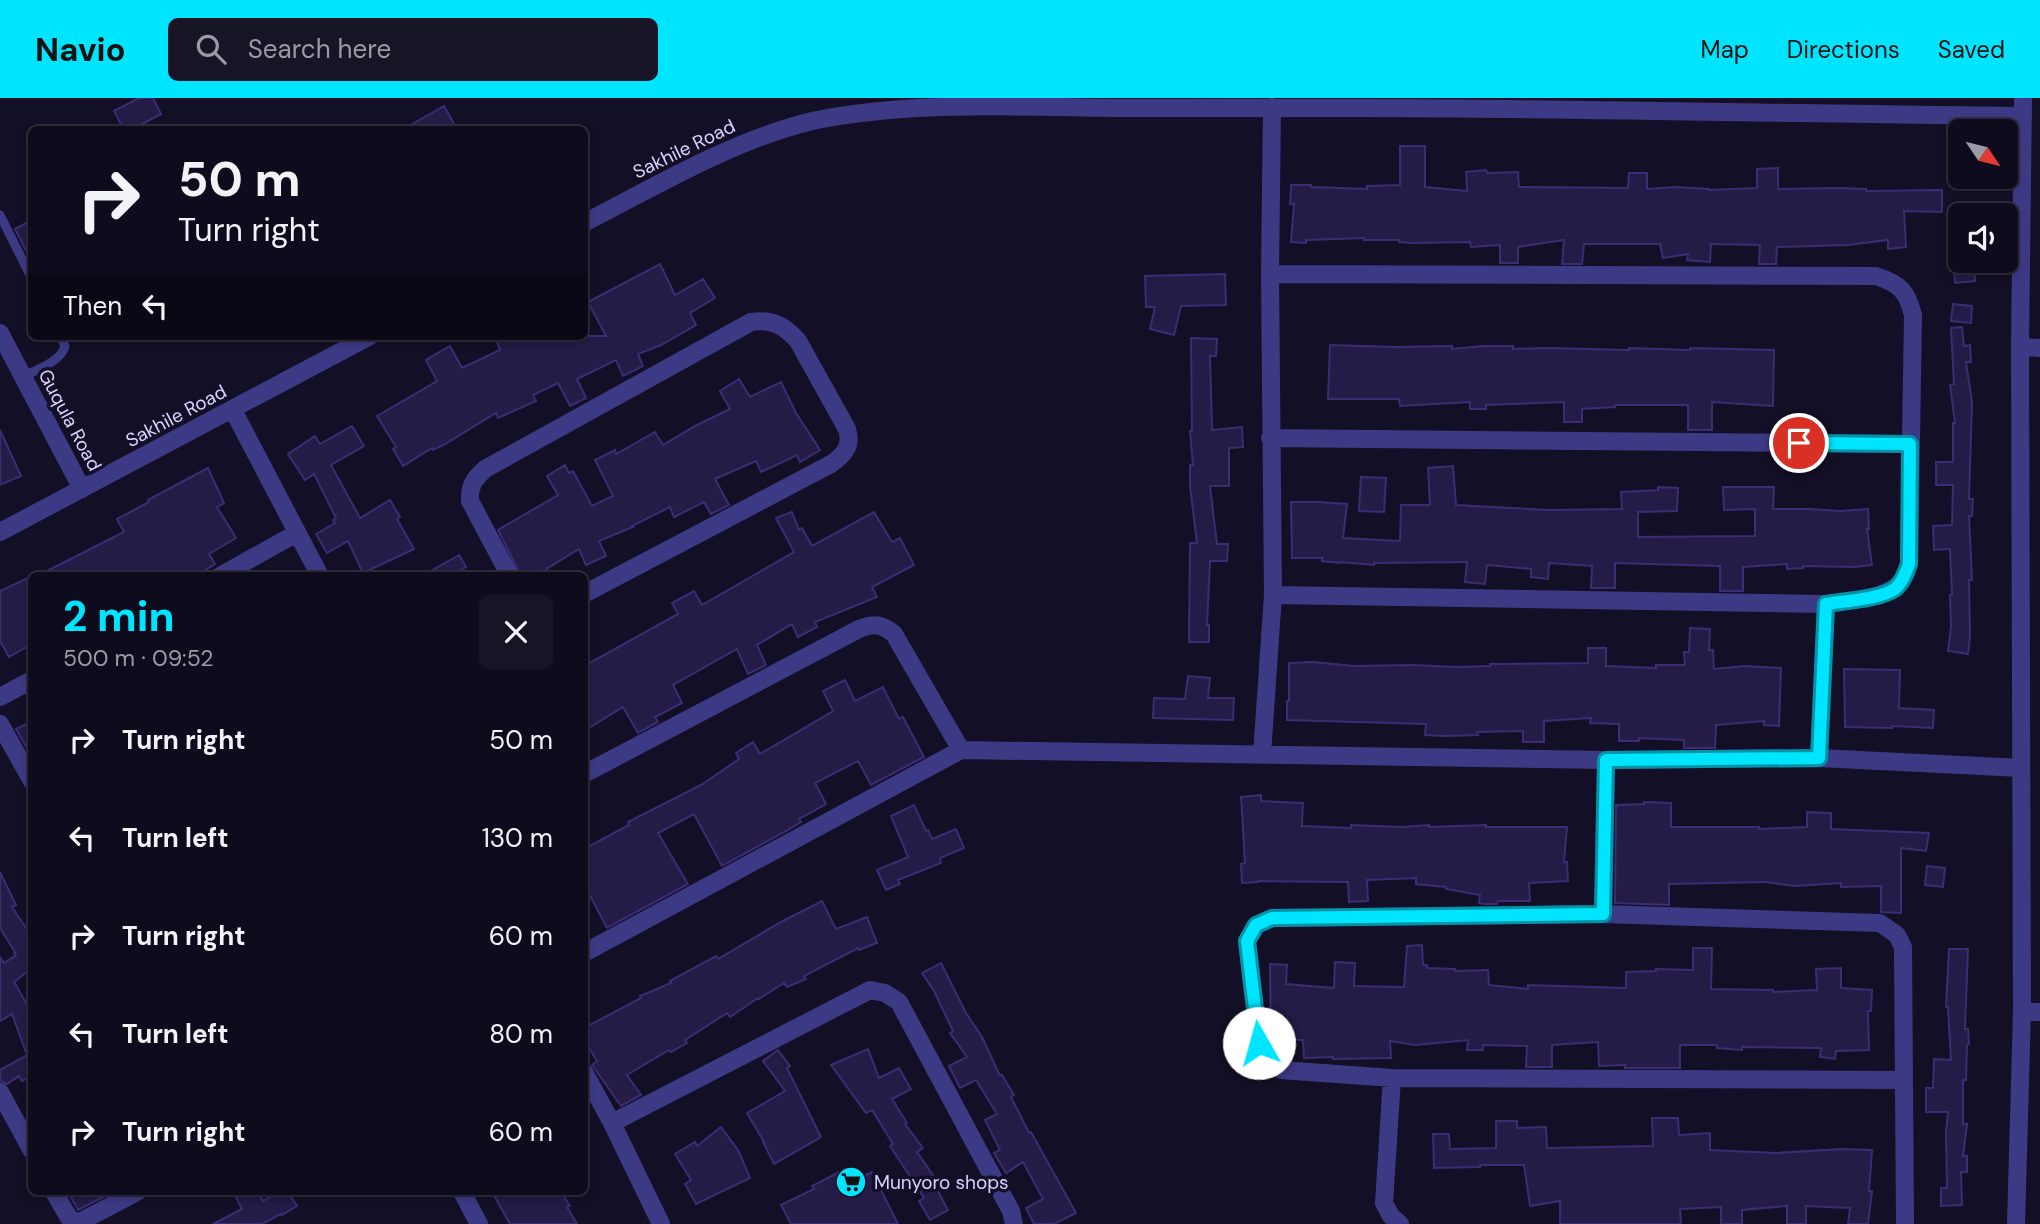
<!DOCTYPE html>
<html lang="en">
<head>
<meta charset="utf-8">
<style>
  :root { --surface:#0e0b1c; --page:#171425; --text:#f1f3f6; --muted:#9b9ba3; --line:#2e2b3b; --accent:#00e5ff }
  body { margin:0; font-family:"DM Sans",sans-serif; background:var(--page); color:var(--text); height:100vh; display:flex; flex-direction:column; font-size:26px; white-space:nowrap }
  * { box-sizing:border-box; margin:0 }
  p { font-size:23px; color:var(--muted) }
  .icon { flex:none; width:38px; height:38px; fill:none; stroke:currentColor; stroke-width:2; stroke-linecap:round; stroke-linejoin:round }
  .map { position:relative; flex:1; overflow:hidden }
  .details { position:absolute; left:28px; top:474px; width:560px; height:623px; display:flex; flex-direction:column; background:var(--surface); border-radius:10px; box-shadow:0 4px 10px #0003,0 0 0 2px var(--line) }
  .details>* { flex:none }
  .banner { position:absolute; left:28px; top:28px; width:560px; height:214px; border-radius:10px; box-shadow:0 4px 10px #0003,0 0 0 2px var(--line); background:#0e0b1c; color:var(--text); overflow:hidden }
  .needle { width:46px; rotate:125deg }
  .tools { position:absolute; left:1948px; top:21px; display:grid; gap:14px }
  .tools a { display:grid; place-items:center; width:70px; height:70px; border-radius:10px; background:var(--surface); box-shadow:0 4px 10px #0003,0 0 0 2px var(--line); font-size:35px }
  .pin { position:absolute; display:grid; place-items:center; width:60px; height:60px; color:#fff; margin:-30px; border:4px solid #fff; border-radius:50%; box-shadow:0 2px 7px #0007 }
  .me { position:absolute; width:77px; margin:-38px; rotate:353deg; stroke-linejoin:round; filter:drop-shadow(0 0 5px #0008) }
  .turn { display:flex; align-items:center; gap:24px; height:147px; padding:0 35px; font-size:32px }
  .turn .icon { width:91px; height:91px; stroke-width:2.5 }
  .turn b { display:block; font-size:49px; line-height:60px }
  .then { display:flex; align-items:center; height:66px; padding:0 35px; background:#0003; gap:14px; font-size:26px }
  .round { display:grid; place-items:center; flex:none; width:74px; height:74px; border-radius:10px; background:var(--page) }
  .summary { display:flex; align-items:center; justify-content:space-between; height:119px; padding:0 35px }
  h1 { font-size:42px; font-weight:800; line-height:52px; color:var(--accent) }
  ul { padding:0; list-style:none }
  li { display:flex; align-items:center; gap:21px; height:98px; padding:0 35px }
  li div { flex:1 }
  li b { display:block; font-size:26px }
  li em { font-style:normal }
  header { display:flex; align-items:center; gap:42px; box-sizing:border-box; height:98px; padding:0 35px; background:var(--accent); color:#111 }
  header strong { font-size:33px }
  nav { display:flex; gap:38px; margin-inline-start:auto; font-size:24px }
  .search { width:490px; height:63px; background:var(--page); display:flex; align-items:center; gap:18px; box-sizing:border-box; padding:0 24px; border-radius:10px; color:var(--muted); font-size:26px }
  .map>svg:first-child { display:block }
</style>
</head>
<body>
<header>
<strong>Navio</strong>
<div class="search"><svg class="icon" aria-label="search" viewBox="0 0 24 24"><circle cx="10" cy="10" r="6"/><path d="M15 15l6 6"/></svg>Search here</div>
<nav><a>Map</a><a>Directions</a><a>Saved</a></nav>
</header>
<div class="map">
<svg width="2040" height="1126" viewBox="0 0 2040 1126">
  <rect width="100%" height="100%" fill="#130f26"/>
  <!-- building -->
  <path fill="#241b47" stroke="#3b2d73" stroke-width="2" d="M139 0H153L161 16 131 32H124L114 13Z
    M444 8 454 26 445 32H402Z
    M1400 48H1425V89L1467 93 1466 74 1486 72 1487 75 1518 74 1519 89 1628 90 1629 75H1647V91L1676 89 1709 91V92L1757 90V71L1778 70V91L1838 90 1866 91V93L1942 92V114L1904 113 1906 149 1888 151V142L1848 147 1777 149 1776 166H1759L1760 147 1711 146 1710 164 1687 162 1688 156 1663 160 1660 146H1584L1582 166H1562L1564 142 1518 149V165H1500V147L1471 149 1470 144 1411 145 1399 144V142H1364V140L1306 142V145L1291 144 1294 106H1290L1291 87H1311V89L1367 91V88L1400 87Z
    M32 122V164L15 131Z
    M1974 164 1975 183 1955 185 1954 166Z
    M660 166 675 197 703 181 715 200 690 215 696 227 661 247 638 256 643 268 623 278 616 262 577 281 586 300 570 308 558 285 533 297 536 303 498 320 496 315 445 346 433 352 432 350 403 368 393 351 396 349 377 318 437 283 426 262 450 248 462 270 500 252 495 238H606L588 204Z
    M1225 176 1226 207 1181 208 1174 237 1150 231 1155 209H1146L1145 178Z
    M1953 206 1972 208 1971 225 1951 223Z
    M1962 229 1964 248 1970 247 1971 264H1966L1972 304 1969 401H1973L1972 418H1969L1972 482H1969L1970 538 1968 556 1948 553 1951 529 1950 497H1952L1950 451 1934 452 1933 428 1952 427 1953 387H1936V364H1953V325H1955L1950 287 1954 286 1951 230Z
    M1191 240 1217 241 1216 258H1210L1212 332 1242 329 1243 349 1229 350V388H1210L1217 446H1228L1227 463H1210L1207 527H1209V544H1189L1190 445H1197L1190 388V367H1193L1190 333H1192Z
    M1330 247 1395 249 1452 248V251L1483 248H1513V251L1547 250 1629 252V250L1690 252V250L1774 252 1773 308 1712 304V332H1688V307H1615V309L1582 311V324H1564V304L1486 307V311H1470V304L1400 308 1399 301H1328Z
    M739 281 750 299 781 284 796 315 820 352 800 364 797 357 761 374 756 363 715 381 729 407 711 416 704 404 674 419 670 409 632 428 633 429 599 443 606 458 586 467 579 451 535 478H521L498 432 558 397 547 378 565 367 569 375 573 373 592 408 613 398 595 362 615 352 616 356 655 334 663 347 695 328 730 311 720 293Z
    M352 328 364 348 331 367 360 420 390 402 400 419 397 421 414 451 363 475 348 443 327 455 316 436 335 425 333 422 336 420 314 376 305 382 288 356 315 338 320 346Z
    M0 332 21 378 0 387Z
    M1453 368 1456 407 1548 412 1622 411 1621 394 1658 392V389L1678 390 1677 413 1638 414V439L1755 438V411L1724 412 1723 389H1774L1773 411H1810L1841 413 1868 411 1869 431H1867L1872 467 1854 469 1803 468V470L1787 471V466L1743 469V493H1720V468L1615 465V490H1591L1592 468 1549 465 1548 481 1531 479V471L1487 467 1485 486 1465 484 1467 464 1374 465V467L1339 464V465L1322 463V460H1292L1291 404H1319L1347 406 1343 440 1400 443 1401 407H1430L1428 370Z
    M208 370 224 405 217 409 236 440 209 456 215 466 196 478H37L124 434 117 421 149 404 148 402Z
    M1361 379 1386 380 1384 414 1359 413Z
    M792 414 799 432 802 430 812 448 874 414 892 444 900 440 914 467 872 489 877 499 815 524 817 529 798 539 792 526 757 547 766 567 748 576 737 551 673 587 682 605 655 619 658 624 638 635 623 609 584 633V568L678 516 672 505 694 493 702 507 794 454 776 420Z
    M459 457 466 469 450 478H422Z
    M32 478V546L9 559 0 543V493Z
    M1690 530 1710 531 1709 552H1713L1714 571 1744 568 1781 570 1779 628 1764 627V623L1716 627 1715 650H1684V642L1639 640V643H1619V626L1590 625 1591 620 1544 623V644H1523V633L1477 634 1478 637 1446 638 1425 637 1426 626 1287 622V603H1289V565L1313 564 1354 568 1412 567 1457 569 1490 568V566L1588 565V550H1606V568L1656 570V567H1685L1684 554H1689Z
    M1844 571 1900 572 1899 610 1934 612 1933 630 1892 628V630L1845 629Z
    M1188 578 1210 580 1208 600H1234L1233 622 1153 620 1154 600 1185 601Z
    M845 582 855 603 883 589 899 621 903 619 924 659 871 687 858 663 815 685 826 706 799 721 801 724 788 732 722 768 694 716 658 735 688 786 607 830 584 786V751L629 727 628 724 701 687 739 661 736 655 753 644 760 656 833 613 823 593Z
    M32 623V659L16 631Z
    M1261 697V703L1303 705 1302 728 1351 730V727L1402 729 1429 727V729L1486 727V729H1567L1564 764H1567L1568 783 1529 785 1530 803H1498L1497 806H1485L1479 805 1480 797 1446 791V789L1416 786V780L1367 782 1368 803 1349 804 1348 784 1258 783V784L1242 785 1241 766 1245 765 1241 699Z
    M1644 704 1671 705V729H1759V731L1807 729V714L1831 715V731L1929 735 1926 753 1901 750V815L1881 814V788L1841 789V785L1795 788 1766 784 1669 786V807L1615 805 1616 707 1644 706Z
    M914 707 926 733 928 732 932 741 956 731 964 750 940 760 941 765 898 782 900 786 886 792 877 772 908 759 891 718Z
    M1927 768 1945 770 1943 789 1925 787Z
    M0 774 16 807 12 809 32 839V880L27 874 14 884 32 915V978L22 983 19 978 7 986 0 983V972L27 957 12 916 0 923V859L4 865 16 857 14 855 15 854 0 830Z
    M822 803 836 831 867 819 877 845 859 852 858 850 804 878 806 881 787 889 784 885 759 901 758 900 730 919 727 915 685 942 687 945 671 954 669 952 627 977 641 997 621 1008 592 967 597 963 584 941V930L641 900 640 898 671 885 670 883 716 858 718 861 779 825Z
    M1422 847 1423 867H1427V870L1455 871V873L1488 872 1489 887 1528 891V887L1626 890V874L1656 873V871L1693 872V850H1712L1711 891 1773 892V894L1817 892 1816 871 1841 870V890L1872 892 1871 913H1868L1869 952 1836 953 1835 961 1820 959 1821 950 1742 949V952L1717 950V947H1680V970H1625V967L1599 968 1598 944 1552 947V969H1526L1527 948 1483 947V952H1467L1468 942 1415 947 1390 943 1391 960 1333 961V959L1304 960 1303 942H1271L1270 866 1287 867 1286 886 1334 890 1335 864 1355 865 1354 888 1404 889 1407 848Z
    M1949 851H1968L1965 931H1968L1969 946 1967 947 1966 982H1963V1026H1967L1963 1058H1967V1074H1961L1962 1107 1941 1108V1090H1947L1946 1034 1948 1014H1926V990H1933L1934 961 1951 962 1948 909H1946Z
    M941 865 966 915 982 939 1000 978 1002 977 1014 997 1011 999 1029 1035 1031 1034 1076 1115 1054 1126H1034L1026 1110 1043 1101 1023 1064 1006 1075 994 1055 1000 1052 985 1022 997 1016 976 982 960 990 949 968 967 959 950 935 953 933 934 893 922 875Z
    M868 951 879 980 899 970 911 991 892 1001 907 1025 905 1026 923 1050 917 1054 935 1080 932 1082 948 1112 930 1122 919 1103 924 1100 890 1048 893 1046 872 1012 866 1015 831 967Z
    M778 952 790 968 787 970 821 1039 774 1066 763 1044H764L747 1015 785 993 763 963Z
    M1652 1020H1678L1679 1037 1710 1035V1052L1776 1055 1841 1051 1872 1052 1869 1093H1872L1868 1126H1848L1850 1110 1806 1108V1126H1787V1108L1742 1112V1126H1721V1109L1680 1111 1681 1126H1560V1103L1530 1108 1524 1067H1480V1069L1434 1070 1433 1036H1449L1450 1051 1496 1050V1023H1517V1030L1546 1029 1547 1050 1653 1048Z
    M721 1029 738 1052 750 1080 696 1106 685 1086 691 1082 675 1056 695 1044 697 1048Z
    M839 1074 845 1087 872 1074 898 1126H791L781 1107 814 1091 812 1088Z
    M68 1094H113L78 1112Z
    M233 1094H258L263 1103 278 1094H288L297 1108 282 1117 281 1116 262 1126H213L242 1111Z
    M492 1094H561L570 1108 567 1109 577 1126H510Z"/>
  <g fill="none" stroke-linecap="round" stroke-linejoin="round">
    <!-- service -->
    <path stroke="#3d3a85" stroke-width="9" d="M0 117 32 181
      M23 279C37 271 61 264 65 248L60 238"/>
    <!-- minor -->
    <path stroke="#3d3a85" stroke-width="18" d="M584 125C658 87 731 43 812 23 927 0 1046 11 1163 10 1450 8 1736 15 2023 18
      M1270 176 1876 178C1900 186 1907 193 1913 217L1909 466C1907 471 1906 477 1903 481 1890 502 1848 502 1826 506L1273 497
      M0 235 82 391
      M2020 249 2040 250
      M233 312 320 478
      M1270 340 1910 346
      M0 434 370 238
      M220 478 297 435
      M510 478 470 403C469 388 474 381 485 371L751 224C772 221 784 227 798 243L847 331C852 348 845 356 831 366L584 496
      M0 599 32 582
      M0 626 32 683
      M1262 656 1273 497 1270 176 1272 9
      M1819 660 1826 506
      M584 676 859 531C874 525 882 526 894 536L961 652
      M1603 816 1606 662
      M584 855 961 652 1606 662 1819 660 2021 670
      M2022 914H2040
      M584 974 612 1025 661 1126
      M1392 980 1384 1105 1391 1118 1400 1126
      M1904 982 1392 980 1281 972 1270 961 1259 945 1247 843 1257 827 1272 820 1603 816 1880 825 1897 837 1903 849 1905 1126
      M0 994 32 1053
      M612 1025 870 892 885 895 899 904 1011 1113 1014 1126
      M54 1094 69 1120 78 1125 137 1094
      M462 1094 479 1126"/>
    <!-- tertiary -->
    <path stroke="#3d3a85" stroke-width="18" d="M2016 1126 2022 914 2020 249 2023 0"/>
  </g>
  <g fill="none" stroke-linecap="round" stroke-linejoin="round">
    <!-- route casing -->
    <g stroke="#0095a6" stroke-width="18">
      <path id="route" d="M1259 945 1247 843 1256 827 1272 820 1603 816 1606 662 1819 660 1826 506C1844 503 1882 501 1896 490 1903 483 1906 475 1909 466L1910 346 1799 345"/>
    </g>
    <!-- route -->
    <use href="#route" stroke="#00e5ff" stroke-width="12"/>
  </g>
  <!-- icons -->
  <defs>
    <g id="supermarket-disc" transform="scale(1.575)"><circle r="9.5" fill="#00e5ff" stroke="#130f26"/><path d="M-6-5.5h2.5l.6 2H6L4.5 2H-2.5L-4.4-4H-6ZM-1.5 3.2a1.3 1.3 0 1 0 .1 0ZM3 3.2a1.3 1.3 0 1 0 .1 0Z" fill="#111"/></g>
  </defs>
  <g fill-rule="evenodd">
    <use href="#supermarket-disc" x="851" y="1084"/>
  </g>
  <g text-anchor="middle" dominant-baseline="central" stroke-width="7" stroke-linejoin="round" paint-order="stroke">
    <!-- street labels -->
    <g font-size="19" fill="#d9d4ff" stroke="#130f26">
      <text transform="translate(684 51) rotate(-26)">Sakhile Road</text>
      <text transform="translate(176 318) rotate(-28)">Sakhile Road</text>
      <text transform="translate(70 322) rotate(62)">Guqula Road</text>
    </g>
    <!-- poi labels -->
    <g font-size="19" fill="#d9d4ff" stroke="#130f26" text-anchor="start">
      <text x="874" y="1084">Munyoro shops</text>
    </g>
  </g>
</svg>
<div class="tools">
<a><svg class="needle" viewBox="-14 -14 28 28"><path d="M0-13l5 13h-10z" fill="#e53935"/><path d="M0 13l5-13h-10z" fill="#9b9ba3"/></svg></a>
<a><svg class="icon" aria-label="sound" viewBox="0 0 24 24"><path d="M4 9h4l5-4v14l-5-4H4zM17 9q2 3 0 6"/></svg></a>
</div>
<div class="pin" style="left:1799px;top:345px;background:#d93025"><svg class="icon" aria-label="arrive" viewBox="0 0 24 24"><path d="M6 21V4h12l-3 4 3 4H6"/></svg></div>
<svg class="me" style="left:1259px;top:945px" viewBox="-20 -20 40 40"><circle r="19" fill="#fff"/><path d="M0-13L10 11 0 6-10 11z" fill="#00e5ff"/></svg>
<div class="banner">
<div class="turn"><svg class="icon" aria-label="right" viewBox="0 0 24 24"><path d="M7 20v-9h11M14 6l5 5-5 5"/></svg><div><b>50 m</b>Turn right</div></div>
<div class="then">Then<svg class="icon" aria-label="left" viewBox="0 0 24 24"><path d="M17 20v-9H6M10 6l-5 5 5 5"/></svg></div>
</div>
<section class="details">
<div class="summary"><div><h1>2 min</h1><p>500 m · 09:52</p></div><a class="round"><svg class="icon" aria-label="close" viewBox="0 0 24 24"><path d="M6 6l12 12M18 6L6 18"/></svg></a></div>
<ul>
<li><svg class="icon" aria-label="right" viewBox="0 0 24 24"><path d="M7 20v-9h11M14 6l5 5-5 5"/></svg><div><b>Turn right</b></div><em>50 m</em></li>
<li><svg class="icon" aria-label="left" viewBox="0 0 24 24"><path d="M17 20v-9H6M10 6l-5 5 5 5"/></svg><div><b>Turn left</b></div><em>130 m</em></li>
<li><svg class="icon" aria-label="right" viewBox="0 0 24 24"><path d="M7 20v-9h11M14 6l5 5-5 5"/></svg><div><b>Turn right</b></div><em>60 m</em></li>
<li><svg class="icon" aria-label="left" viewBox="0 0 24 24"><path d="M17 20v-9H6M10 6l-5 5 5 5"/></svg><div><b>Turn left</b></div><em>80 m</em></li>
<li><svg class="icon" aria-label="right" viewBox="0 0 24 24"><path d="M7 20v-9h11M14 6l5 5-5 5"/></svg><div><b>Turn right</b></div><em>60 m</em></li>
</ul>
</section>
</div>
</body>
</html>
